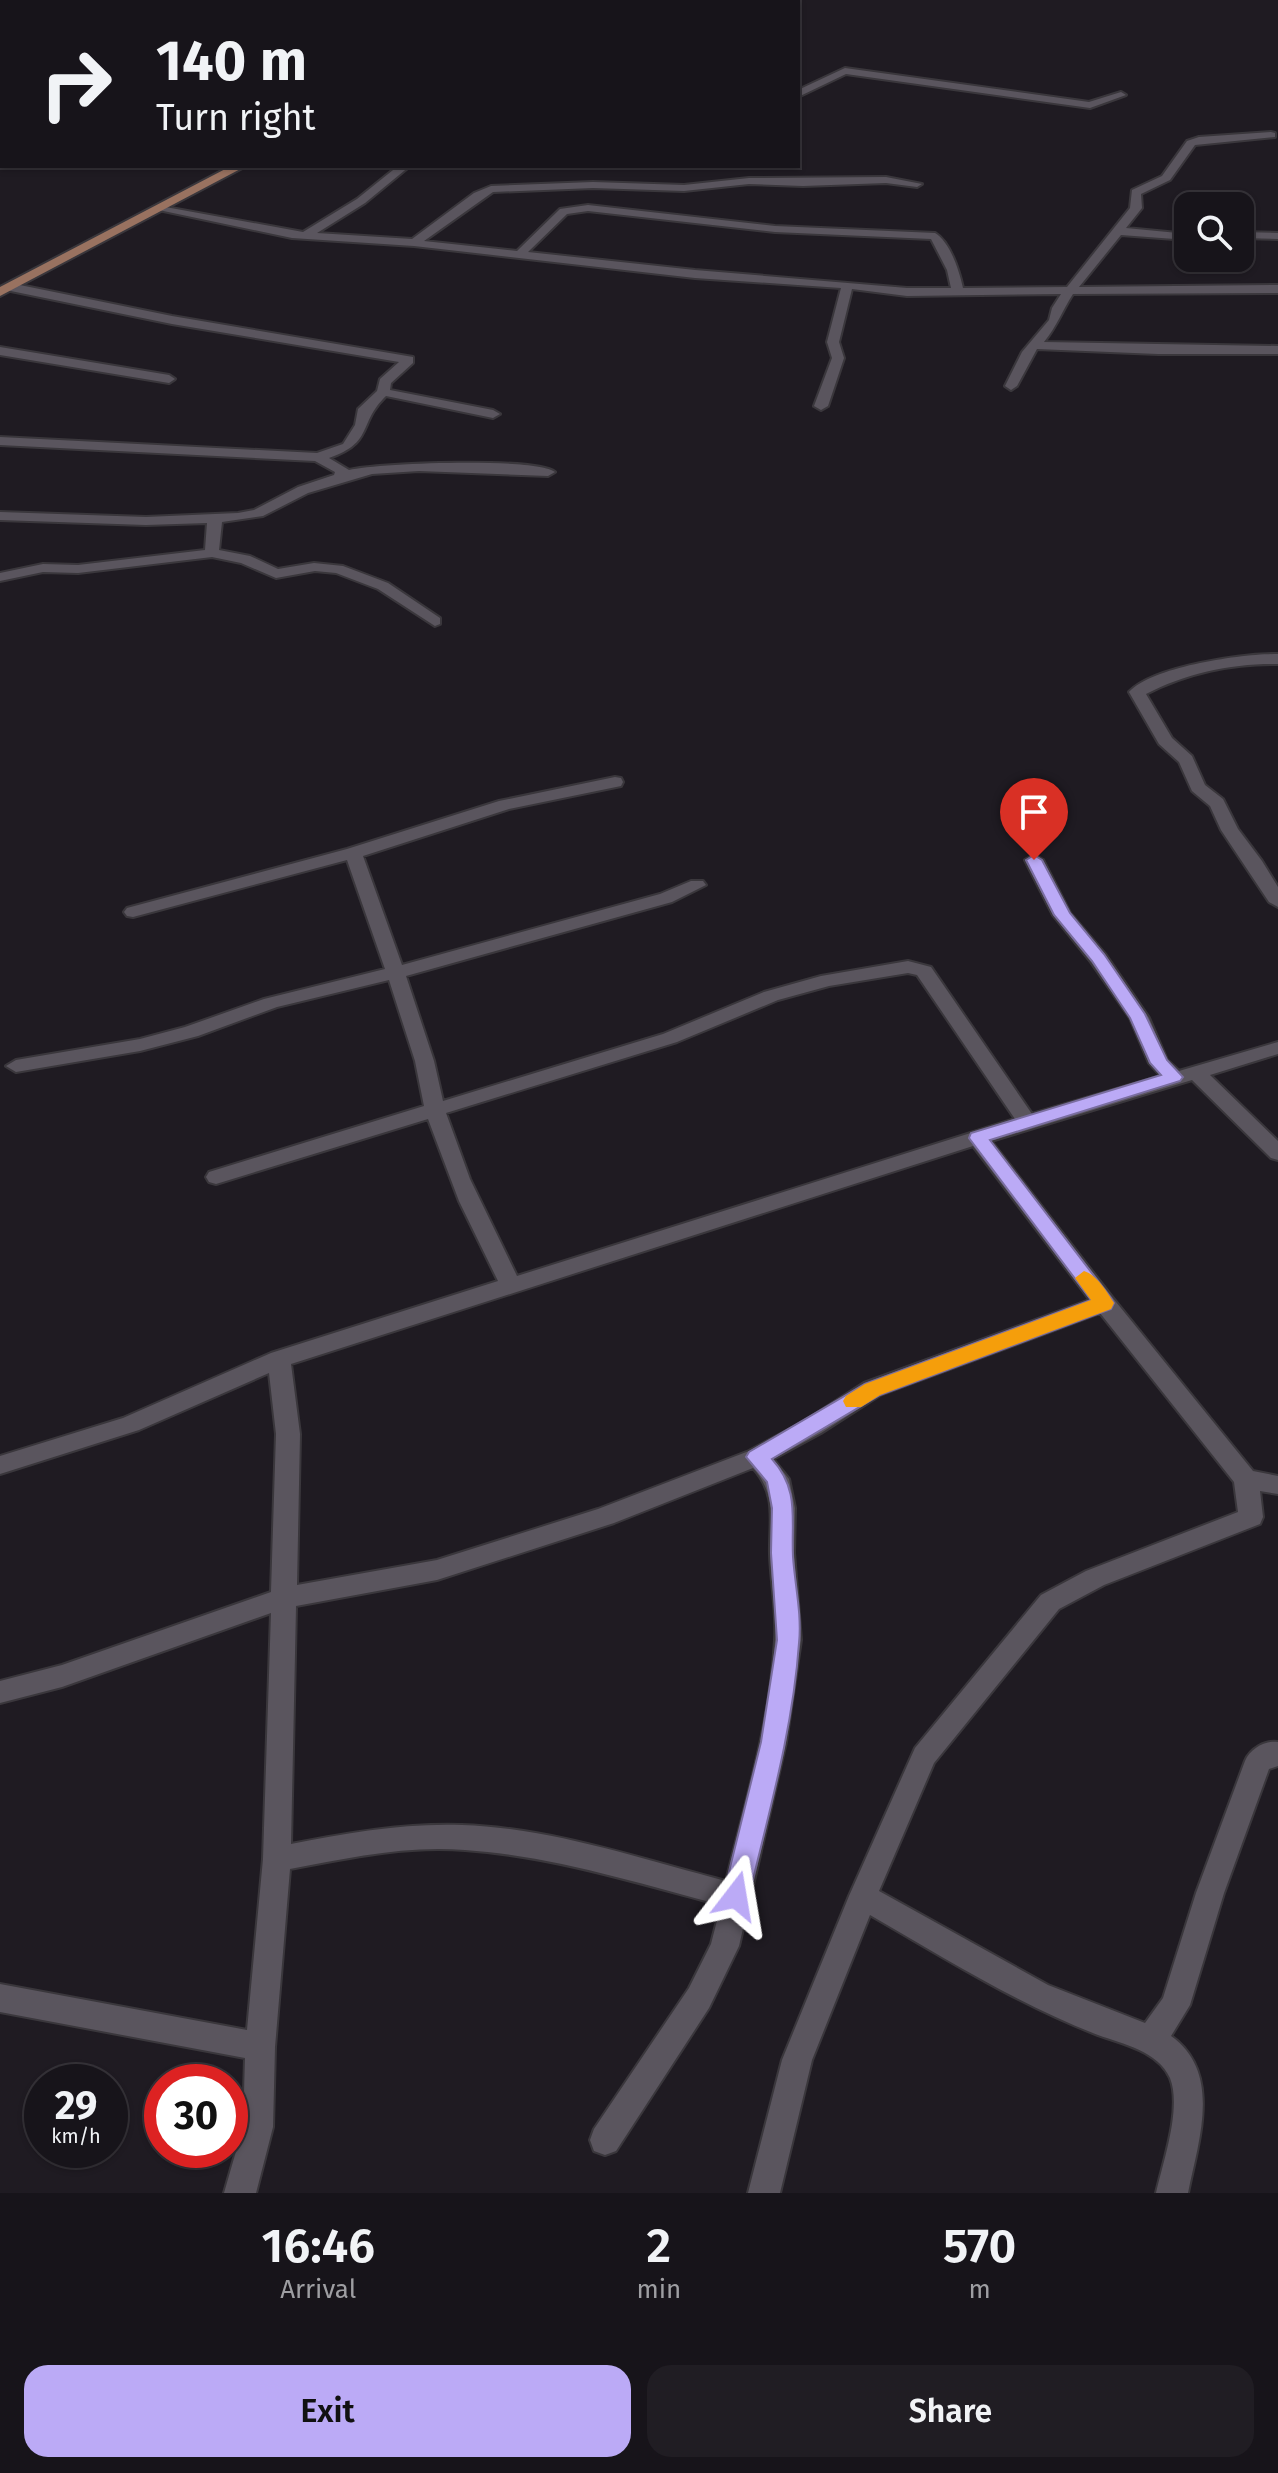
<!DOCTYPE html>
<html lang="en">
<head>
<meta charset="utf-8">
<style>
  :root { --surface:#17141a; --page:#201d23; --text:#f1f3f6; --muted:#9e9ea2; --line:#363339; --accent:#bbaaf6 }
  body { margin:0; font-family:"Fira Sans",sans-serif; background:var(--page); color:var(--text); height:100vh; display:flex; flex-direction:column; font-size:30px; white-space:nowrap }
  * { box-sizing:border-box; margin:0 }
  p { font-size:26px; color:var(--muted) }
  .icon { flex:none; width:44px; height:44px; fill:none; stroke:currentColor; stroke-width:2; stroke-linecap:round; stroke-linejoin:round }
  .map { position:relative; height:2193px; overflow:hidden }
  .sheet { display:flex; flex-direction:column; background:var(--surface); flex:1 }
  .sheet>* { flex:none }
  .guide { position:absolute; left:0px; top:0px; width:800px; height:168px; box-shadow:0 2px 6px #0004,0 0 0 2px var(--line); background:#17141a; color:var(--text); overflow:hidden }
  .fabs { position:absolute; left:1174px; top:192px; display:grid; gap:16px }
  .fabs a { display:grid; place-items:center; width:80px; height:80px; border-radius:16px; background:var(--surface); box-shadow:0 2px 6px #0004,0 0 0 2px var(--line); font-size:40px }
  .speed { position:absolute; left:24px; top:2064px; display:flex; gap:16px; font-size:40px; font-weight:700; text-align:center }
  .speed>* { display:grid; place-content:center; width:104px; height:104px; border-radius:50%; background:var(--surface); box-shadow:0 2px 6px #0004,0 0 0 2px var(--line); line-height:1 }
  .speed small { font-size:20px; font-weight:400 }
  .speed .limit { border:12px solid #d22; background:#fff; color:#111 }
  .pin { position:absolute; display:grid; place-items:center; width:68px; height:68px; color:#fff; margin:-82px -34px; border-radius:50% 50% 50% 0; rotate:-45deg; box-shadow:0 0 8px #0007 }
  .pin .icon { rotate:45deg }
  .me { position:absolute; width:88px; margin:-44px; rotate:14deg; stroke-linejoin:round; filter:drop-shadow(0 0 6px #0008) }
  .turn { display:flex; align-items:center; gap:28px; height:168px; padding:0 24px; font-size:36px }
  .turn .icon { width:104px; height:104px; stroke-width:2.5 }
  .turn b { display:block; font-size:56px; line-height:68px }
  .eta { display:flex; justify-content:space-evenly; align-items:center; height:136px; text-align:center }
  .eta b { font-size:48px; font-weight:600; line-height:56px }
  .primary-button { display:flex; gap:16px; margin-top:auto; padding:16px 24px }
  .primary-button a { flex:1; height:92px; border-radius:24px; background:var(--accent); color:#111; font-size:32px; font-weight:600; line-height:92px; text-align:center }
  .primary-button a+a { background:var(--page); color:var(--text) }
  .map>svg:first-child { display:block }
</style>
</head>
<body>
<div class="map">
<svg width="1278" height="2193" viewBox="0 0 1278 2193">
  <rect width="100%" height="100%" fill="#1f1b22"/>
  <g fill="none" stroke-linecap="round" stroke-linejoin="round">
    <!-- minor casing -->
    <g stroke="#3a373c" stroke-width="4">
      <path id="minor" d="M845 68 1089 102 1121 92 1126 95 1090 108 846 74 798 97V90Z
        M1271 132 1275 133V137L1195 145 1170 180 1141 194 1142 208 1126 228 1188 234V240L1121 235 1079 287 1278 285V293L1073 294C1062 311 1057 326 1044 342L1278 346V354H1158L1037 349 1017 386 1011 390 1005 386 1022 352 1049 320 1052 308 1061 294 907 296 852 289 839 342 844 358 828 406 821 410 814 406 832 358 827 342 841 288 695 278 414 246 292 238 154 209 160 206 303 232 357 199 398 166H410L365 203 317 233 412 239 474 193 491 186 593 182 684 185 749 178 886 177 922 184 917 187 886 183 803 186 749 184 684 191 593 188 493 192 424 241 517 251 560 209 588 205 775 226 935 233C950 242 959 270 963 288L1067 287 1130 208 1132 190 1162 176 1187 141 1199 137ZM588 211 775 232 931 239 947 270 951 288H907L695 270 528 252 567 214Z
        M1240 232 1278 233V239L1240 238Z
        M10 283 172 316 413 357V363L391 383 390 390 493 410 500 414 493 418 386 396C357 424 375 442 329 458L349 470C377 463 536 457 555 472L548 476 419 471 372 474 308 493 263 516 222 522 219 550 250 556 278 569 314 563 343 566 388 583 440 618V624L435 626 378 589 336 573 315 571 276 578 241 563 212 557 78 573 43 572 0 581V573L43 564 78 565 205 550 207 523 146 525 0 520V512L146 517 238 513 254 510 298 487 334 475 335 472 315 461 0 445V437L317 453 343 444 355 425 358 409 377 391 380 379 399 362 172 324 6 290 4 287Z
        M0 347 169 375 175 379 169 383 0 355Z
        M1278 654V664C1233 663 1186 673 1146 694L1172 738 1192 756 1205 785 1223 799 1238 829 1262 861 1278 887V907L1269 902 1221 830 1210 806 1192 791 1179 762 1159 744 1129 692C1154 666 1242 654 1278 654Z
        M615 777 621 778 623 782 621 786 509 809 363 856 402 965 660 894 691 881H703L706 885 672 902 406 976 434 1061 443 1101 663 1034 764 992 821 976 908 961 931 967 1032 1114 1161 1076 1149 1063 1130 1018 1091 962 1053 915 1025 860 1034 855 1043 860 1070 913 1105 954 1149 1018 1167 1060 1179 1071 1278 1042V1054L1210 1075 1278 1141V1160L1271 1158 1192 1080 991 1141 1112 1297 1253 1471 1278 1476V1494L1260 1491 1263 1517 1260 1524 1104 1585 1059 1609 934 1763 879 1891 1048 1985 1145 2023 1163 1998 1196 1893 1245 1761C1250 1749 1265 1740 1278 1742V1766L1269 1769 1224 1893 1190 2005 1171 2036C1223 2073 1198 2142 1188 2193H1156C1163 2162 1182 2108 1170 2078 1158 2051 1123 2044 1098 2035 1017 2004 945 1958 870 1915L812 2060 780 2193H748L782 2060 849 1896 915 1748 1041 1595 1086 1571 1238 1512 1234 1482 1100 1313 880 1395 821 1433 773 1459 789 1479 795 1508 794 1553 801 1640 786 1742 739 1946 709 2008 616 2151 605 2155 594 2151 590 2140 594 2129 689 1988 711 1944 721 1905C637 1883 552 1856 465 1850 407 1845 347 1858 290 1869L275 2047 273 2127 256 2193H224L243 2127 245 2058 0 2012V1984L247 2030 263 1859 271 1613 62 1687 0 1703V1681L62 1665 271 1592 276 1434 269 1373 139 1430 0 1474V1456L123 1418 271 1353 498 1281 459 1201 428 1119 216 1184 209 1182 206 1177 209 1172 424 1106 415 1061 389 980 277 1007 198 1036 140 1051 16 1072 6 1066 16 1060 140 1039 185 1027 264 999 385 969 347 860 133 917 127 916 124 912 127 908 347 849 499 801ZM908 973 917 975 1015 1119 517 1276 470 1179 446 1113 677 1042 778 1000 829 986ZM973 1146 1090 1300 864 1383 805 1421 749 1451 598 1509 437 1560 297 1585 300 1434 291 1364ZM753 1468C778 1496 769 1521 770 1555 771 1583 777 1612 775 1640 771 1719 745 1805 726 1881 641 1859 551 1828 462 1825 404 1823 347 1833 291 1844L296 1606 437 1580 614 1523Z"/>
    </g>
    <!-- primary casing -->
    <g stroke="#3a373c" stroke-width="4">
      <path id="primary" d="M542 0H555L541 2Z
        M231 166H246L0 296V287Z"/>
    </g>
    <!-- minor -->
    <use href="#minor" fill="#5a555e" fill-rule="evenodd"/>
    <!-- primary -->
    <use href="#primary" fill="#997260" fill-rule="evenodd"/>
  </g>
  <!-- route -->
  <path fill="#bbaaf6" stroke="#7a6ea0" stroke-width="2" d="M1034 855 1042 860 1070 913 1104 954 1145 1014 1167 1060 1183 1077 1180 1081 990 1140 1111 1298 1114 1303 1111 1309 880 1395 772 1459C800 1490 791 1519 793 1557 795 1585 802 1615 799 1643 793 1729 769 1812 749 1896L745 1904 736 1907 727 1904 723 1896 761 1742 777 1640 771 1553 772 1508 767 1482 746 1457 749 1452 865 1384 1091 1300 969 1138 971 1133 1161 1075 1150 1063 1130 1018 1092 961 1054 915 1026 860Z"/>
  <!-- slow -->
  <path fill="#f59e0b" d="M1084 1271C1097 1275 1107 1292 1114 1303L1111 1309 880 1395 861 1407H846L843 1401 846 1396 865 1384 1091 1300 1075 1278Z"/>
</svg>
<div class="fabs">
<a><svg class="icon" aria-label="search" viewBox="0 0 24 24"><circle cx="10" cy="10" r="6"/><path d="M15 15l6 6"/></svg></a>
</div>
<div class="speed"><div>29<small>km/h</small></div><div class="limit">30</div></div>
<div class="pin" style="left:1034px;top:860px;background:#d93025"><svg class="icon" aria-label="arrive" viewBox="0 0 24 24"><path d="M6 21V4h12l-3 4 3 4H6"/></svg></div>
<svg class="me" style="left:736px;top:1896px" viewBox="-20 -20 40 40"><path d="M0-17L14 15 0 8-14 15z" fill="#bbaaf6" stroke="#fff" stroke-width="4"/></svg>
<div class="guide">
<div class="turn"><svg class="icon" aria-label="right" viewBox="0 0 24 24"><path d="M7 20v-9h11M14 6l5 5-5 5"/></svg><div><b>140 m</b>Turn right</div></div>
</div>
</div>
<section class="sheet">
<div class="eta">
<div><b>16:46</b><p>Arrival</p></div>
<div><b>2</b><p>min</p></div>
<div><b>570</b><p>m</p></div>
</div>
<div class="primary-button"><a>Exit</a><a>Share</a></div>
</section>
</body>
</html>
